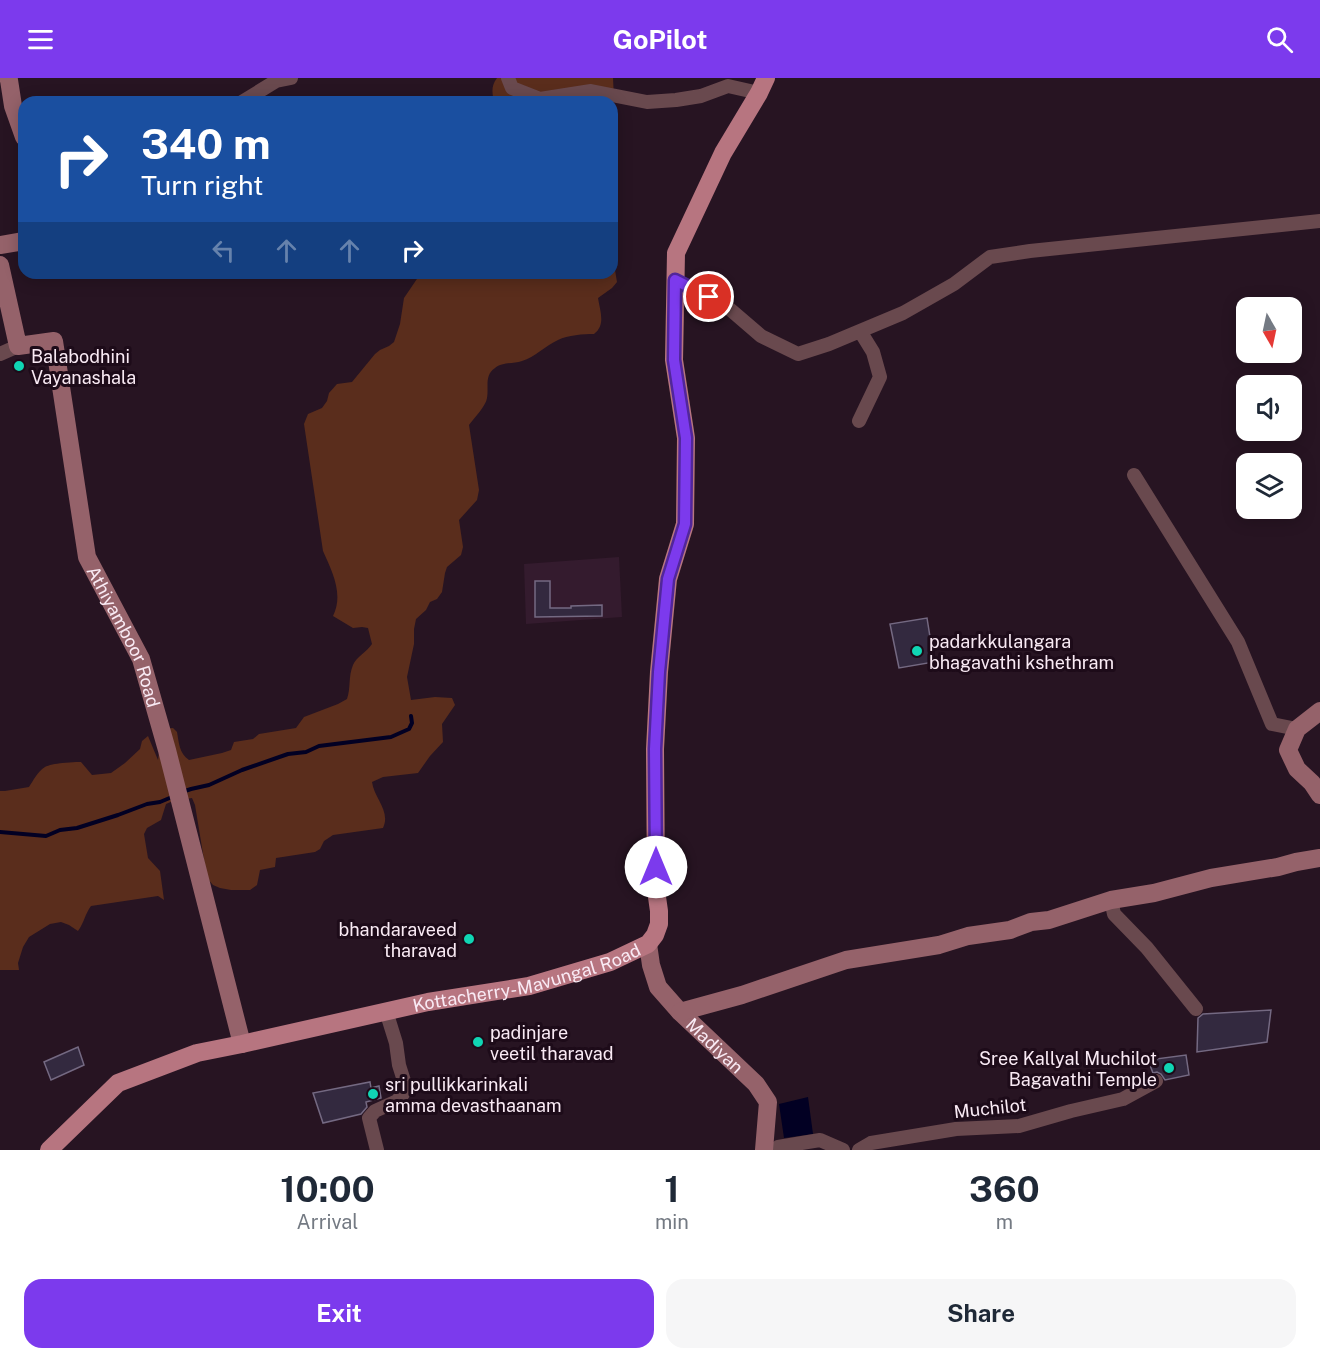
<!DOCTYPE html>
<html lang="en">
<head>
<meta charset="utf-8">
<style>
  :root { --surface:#fff; --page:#f6f6f7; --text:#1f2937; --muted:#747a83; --accent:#7c3aed }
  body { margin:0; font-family:"Public Sans",sans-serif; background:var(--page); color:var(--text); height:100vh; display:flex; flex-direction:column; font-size:22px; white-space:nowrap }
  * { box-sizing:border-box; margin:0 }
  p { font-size:20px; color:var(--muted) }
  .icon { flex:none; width:33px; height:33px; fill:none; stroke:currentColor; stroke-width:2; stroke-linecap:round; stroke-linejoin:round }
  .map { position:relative; height:1072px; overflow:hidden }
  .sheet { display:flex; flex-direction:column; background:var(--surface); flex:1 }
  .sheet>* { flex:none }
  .banner { position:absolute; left:18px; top:18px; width:600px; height:183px; border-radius:18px; box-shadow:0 3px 15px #0003; background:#1a4fa0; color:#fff; overflow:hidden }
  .needle { width:39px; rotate:171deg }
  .controls { position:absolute; left:1236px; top:219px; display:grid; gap:12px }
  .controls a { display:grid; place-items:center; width:66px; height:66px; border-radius:12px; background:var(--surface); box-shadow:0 3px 15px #0003; font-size:30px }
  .pin { position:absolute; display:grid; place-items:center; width:51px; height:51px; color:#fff; margin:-26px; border:3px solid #fff; border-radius:50%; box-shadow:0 2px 6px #0007 }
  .me { position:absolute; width:66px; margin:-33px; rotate:0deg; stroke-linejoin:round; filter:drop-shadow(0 0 4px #0008) }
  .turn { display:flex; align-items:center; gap:21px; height:126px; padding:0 24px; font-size:27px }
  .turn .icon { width:78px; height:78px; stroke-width:2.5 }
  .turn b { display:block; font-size:42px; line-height:51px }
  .lanes { display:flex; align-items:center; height:57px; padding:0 24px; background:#0003; justify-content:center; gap:30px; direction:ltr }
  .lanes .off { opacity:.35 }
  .eta { display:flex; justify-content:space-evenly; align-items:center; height:102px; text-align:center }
  .eta b { font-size:36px; font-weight:700; line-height:42px }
  .cta { display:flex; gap:12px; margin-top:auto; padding:12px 24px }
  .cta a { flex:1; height:69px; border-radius:18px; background:var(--accent); color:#fff; font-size:24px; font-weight:700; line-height:69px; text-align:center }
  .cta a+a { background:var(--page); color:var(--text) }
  header { display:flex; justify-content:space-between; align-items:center; height:78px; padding:0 24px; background:var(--accent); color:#fff; font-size:27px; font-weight:700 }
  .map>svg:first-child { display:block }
</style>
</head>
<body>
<header><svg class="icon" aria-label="menu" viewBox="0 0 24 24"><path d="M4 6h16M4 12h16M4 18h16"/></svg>GoPilot<svg class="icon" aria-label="search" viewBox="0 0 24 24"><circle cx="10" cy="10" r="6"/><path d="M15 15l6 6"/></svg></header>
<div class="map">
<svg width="1320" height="1072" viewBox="0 0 1320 1072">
  <rect width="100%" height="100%" fill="#271422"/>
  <!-- built -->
  <path fill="#341b2e" d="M619 479 622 539 526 546 524 486Z"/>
  <!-- green -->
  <path fill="#5a2d1c" d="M497 0H613L614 20 612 30V24H494C492 14 491 8 497 0Z
    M612 174 617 204 612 210 598 220C600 233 606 247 594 256 583 256 568 257 558 262 545 268 535 279 522 283 513 286 502 284 495 290 484 297 489 310 487 320 486 328 474 340 469 347L479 412 477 422 459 442 463 469 461 477 447 489 445 495 442 514 437 521 430 524 426 532 416 541 414 551V566L407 599 411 622 435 619 452 620 455 627 442 646 443 664 430 678 418 695 383 699 372 704C374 720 391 733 383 750L333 757 324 763 320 771 315 774 276 780 275 789 260 792 257 807 250 812H231L220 810 213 807 207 800 195 727 192 720 173 723 166 726 161 742 147 750 144 756 148 780 160 793 164 822 158 818 91 828C85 836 84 845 78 853L69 847 61 844 50 846 29 859 23 869 18 885 19 892H0V713H5L29 709C33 703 38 693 45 689 52 685 73 684 81 684L92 697 111 695 125 685 140 671 142 663 148 658 158 682 162 651 173 650 177 654C179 665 179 675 189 682L222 675 231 672 234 664 253 661 259 656 296 650 304 639 338 626 347 621C351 610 348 599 353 587 356 579 367 574 372 566L368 550 362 549 353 550 333 538C344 516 332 493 323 473L304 346 308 336 322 330 327 323 329 315 337 306 352 304 375 276 380 272 389 268 394 264 400 246 404 220 421 195H612Z"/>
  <!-- water -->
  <path fill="#020023" d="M808 1019 813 1056 784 1060 779 1026Z"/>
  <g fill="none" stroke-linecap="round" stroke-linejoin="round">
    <!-- stream -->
    <path stroke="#020023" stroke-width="4" d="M182 714 191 711 209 707 242 692 288 676 306 674 319 668 391 659 409 651 412 645 411 638
      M0 754 46 758 60 752 77 750 118 737 147 726 160 724 172 719"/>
  </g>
  <!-- building -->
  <path fill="#33293f" stroke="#746982" stroke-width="1.5" d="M535 503H550V530H571V528L602 527V538L535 539Z
    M927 540 934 584 899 590 890 546Z
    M1271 932 1267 964 1197 974 1198 940 1203 936Z
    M78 969 84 987 51 1002 44 984Z
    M1186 977 1189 997 1165 1002 1161 996 1157 994 1153 995 1148 982Z
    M370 1004 371 1010 379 1008 381 1020 366 1024 367 1029 361 1036 323 1045 313 1015Z"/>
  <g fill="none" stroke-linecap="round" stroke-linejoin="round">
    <!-- street -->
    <path stroke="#69494e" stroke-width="14" d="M508 0 512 10 540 21 591 13 647 24 676 22 701 18 728 8 759 15
      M242 24 276 3 291 0
      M675 202 725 227 761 258 798 276 829 266 903 235 954 206 990 179 1030 173 1320 143
      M0 276 18 268
      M859 343 880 299 873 274 860 253
      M1134 397 1238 564 1272 646 1297 651
      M1111 822 1114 836 1147 870 1196 931
      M377 1072 369 1040 375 1033 397 1023 403 1016 405 1006 399 987 396 965 386 933
      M774 1072 778 1069 820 1062 843 1072
      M859 1072 871 1065 956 1051 1019 1048 1071 1033 1123 1021 1156 1003"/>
    <!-- secondary -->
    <g stroke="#95626a" stroke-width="18">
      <path d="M8 0 9 2 13 28 24 59"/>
      <path d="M0 167 24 163"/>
      <path id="s1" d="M0 187 18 268 54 263 87 479 141 581 167 672 242 966"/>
      <path d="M1320 633 1297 651 1288 672 1297 691 1312 705 1320 717"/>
      <path id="s2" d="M648 866 651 887 658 909 680 934 756 1006 768 1024 764 1072"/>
      <path d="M680 934 742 917 846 882 939 867 968 858 1010 852 1031 844 1049 842 1111 822 1154 815 1211 800 1278 789 1296 784 1320 780"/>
    </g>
    <!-- primary -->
    <path stroke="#b77580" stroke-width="18" id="s3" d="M49 1072 118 1005 197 975 242 966 428 924 529 908 610 884 648 866 655 857 659 846V833L656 812 655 671 659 594 668 501 685 446 686 360 674 282 676 175 723 75 759 15 766 0"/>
  </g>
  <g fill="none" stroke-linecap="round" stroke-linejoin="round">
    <!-- route casing -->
    <g stroke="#51269a" stroke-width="15">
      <path id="route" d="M656 789 655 671 659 594 668 501 685 446 686 360 674 282 675 202 709 219"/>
    </g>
    <!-- route -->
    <use href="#route" stroke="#7c3aed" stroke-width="10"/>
  </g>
  <!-- markers -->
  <g fill="#10d5b4" stroke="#1d0b19" stroke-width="2">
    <circle cx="19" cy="288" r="6"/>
    <circle cx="917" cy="573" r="6"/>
    <circle cx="469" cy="861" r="6"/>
    <circle cx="478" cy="964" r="6"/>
    <circle cx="1169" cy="990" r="6"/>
    <circle cx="373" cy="1016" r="6"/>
  </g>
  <g text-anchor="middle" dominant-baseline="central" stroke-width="6" stroke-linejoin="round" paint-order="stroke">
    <!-- poi labels -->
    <g font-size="18" fill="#f9eaf4" stroke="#1d0b19" text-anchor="start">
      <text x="31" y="278">Balabodhini<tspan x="31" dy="21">Vayanashala</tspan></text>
      <text x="929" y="563">padarkkulangara<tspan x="929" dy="21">bhagavathi kshethram</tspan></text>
      <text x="457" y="851" text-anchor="end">bhandaraveed<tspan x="457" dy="21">tharavad</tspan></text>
      <text x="490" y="954">padinjare<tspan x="490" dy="21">veetil tharavad</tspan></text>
      <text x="1157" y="980" text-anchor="end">Sree Kallyal Muchilot<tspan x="1157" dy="21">Bagavathi Temple</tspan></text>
      <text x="385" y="1006">sri pullikkarinkali<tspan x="385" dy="21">amma devasthaanam</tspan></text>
    </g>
    <!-- street labels -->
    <g font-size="18" fill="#f9eaf4" stroke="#1d0b19">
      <text stroke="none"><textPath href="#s1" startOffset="426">Athiyamboor Road</textPath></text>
      <text stroke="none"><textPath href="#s3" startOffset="519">Kottacherry-Mavungal Road</textPath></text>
      <text stroke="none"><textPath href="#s2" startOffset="126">Madiyan</textPath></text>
      <text transform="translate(990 1030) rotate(-6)">Muchilot</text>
    </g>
  </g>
</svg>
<div class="controls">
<a><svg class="needle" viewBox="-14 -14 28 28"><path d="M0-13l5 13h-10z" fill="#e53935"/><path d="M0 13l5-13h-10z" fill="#747a83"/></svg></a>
<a><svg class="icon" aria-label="sound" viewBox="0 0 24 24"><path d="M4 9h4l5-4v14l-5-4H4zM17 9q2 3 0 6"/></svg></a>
<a><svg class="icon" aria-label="layers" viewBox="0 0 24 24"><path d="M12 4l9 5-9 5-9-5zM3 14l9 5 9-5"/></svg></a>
</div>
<div class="pin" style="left:709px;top:219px;background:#d93025"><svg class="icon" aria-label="arrive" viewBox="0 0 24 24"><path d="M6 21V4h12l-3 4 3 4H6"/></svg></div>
<svg class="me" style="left:656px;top:789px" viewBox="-20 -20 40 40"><circle r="19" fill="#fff"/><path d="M0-13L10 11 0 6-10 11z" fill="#7c3aed"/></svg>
<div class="banner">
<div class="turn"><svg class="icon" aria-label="right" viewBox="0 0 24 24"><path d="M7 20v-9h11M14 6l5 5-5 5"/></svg><div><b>340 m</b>Turn right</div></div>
<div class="lanes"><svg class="icon off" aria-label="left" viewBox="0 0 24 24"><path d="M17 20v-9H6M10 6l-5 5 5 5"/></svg><svg class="icon off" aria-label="ahead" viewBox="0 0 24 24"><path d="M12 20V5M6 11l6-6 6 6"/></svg><svg class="icon off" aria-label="ahead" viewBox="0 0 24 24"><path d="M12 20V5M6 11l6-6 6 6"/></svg><svg class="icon" aria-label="right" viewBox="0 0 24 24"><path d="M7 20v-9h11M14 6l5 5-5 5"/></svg></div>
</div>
</div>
<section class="sheet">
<div class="eta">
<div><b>10:00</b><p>Arrival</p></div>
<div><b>1</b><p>min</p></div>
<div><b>360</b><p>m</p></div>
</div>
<div class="cta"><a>Exit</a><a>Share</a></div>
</section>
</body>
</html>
